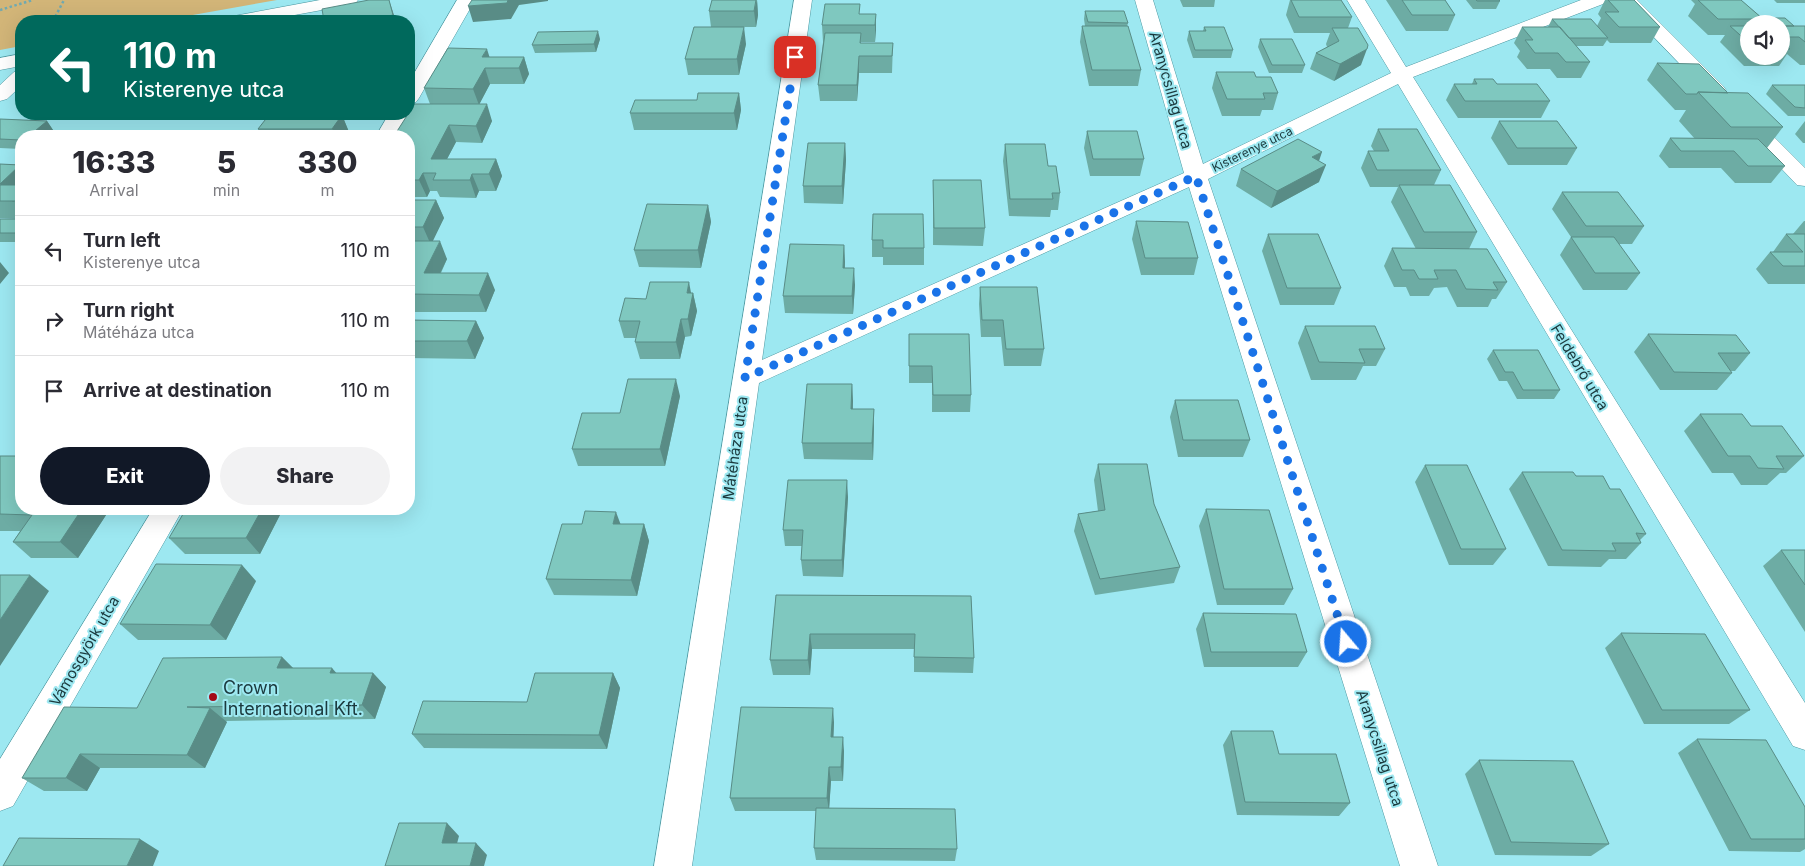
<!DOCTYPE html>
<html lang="en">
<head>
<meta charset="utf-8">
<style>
  :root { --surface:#fff; --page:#f2f2f3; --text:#2b2b33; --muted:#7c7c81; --line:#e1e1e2; --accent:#111827 }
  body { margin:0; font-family:Inter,sans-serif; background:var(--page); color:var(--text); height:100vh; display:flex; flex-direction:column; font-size:19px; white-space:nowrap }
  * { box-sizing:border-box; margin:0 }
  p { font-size:16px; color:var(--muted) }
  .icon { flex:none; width:28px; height:28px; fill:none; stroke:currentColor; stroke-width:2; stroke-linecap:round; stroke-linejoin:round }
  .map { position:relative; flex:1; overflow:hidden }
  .sheet { position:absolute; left:15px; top:130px; width:400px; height:385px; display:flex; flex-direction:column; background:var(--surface); border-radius:20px; box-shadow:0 5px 20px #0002 }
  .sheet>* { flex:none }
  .banner { position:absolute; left:15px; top:15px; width:400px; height:105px; border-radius:20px; box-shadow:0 5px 20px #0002; background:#00695c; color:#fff; overflow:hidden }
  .tools { position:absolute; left:1740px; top:15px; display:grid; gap:10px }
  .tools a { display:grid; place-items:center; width:50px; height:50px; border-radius:50%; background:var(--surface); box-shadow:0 5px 20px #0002; font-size:25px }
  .pin { position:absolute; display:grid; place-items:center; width:42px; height:42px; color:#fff; margin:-21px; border-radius:10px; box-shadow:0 2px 8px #0006 }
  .me { position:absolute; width:55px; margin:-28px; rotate:342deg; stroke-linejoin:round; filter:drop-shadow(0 0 4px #0008) }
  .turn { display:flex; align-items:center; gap:18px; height:105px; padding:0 25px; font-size:22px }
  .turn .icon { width:65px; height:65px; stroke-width:2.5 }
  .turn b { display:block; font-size:35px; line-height:42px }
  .eta { display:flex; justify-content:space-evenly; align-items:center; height:85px; text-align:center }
  .eta b { font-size:30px; font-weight:800; line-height:35px }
  .cta { display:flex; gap:10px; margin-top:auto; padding:10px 25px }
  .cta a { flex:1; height:58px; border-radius:30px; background:var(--accent); color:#fff; font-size:20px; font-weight:800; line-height:58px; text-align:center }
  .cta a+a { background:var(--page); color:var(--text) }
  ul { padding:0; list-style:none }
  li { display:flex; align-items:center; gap:15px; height:70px; padding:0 25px; border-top:1px solid var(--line) }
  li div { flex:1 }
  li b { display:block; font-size:19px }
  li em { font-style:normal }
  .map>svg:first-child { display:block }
</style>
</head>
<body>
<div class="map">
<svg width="1805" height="866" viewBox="0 0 1805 866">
  <rect width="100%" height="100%" fill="#9de8f1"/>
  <!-- green -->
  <path fill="#d2b578" d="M0 0H277L159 21H21V46L0 50Z"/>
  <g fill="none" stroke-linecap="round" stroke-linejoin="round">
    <!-- minor casing -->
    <g stroke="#4e98a1" stroke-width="1">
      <path id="minor" d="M320 0H358L355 4 349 5 262 21H225L228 17 234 16Z
        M457 0H475L419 98 416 102 409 104V82Z
        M794 0H812L762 360 1184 173 1135 0H1153L1203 164 1391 73 1347 0H1365L1406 67 1581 0H1606L1603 4 1413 77 1805 703V750L1793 746 1398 84 1208 179 1438 866H1400L1189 187 759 383 692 866H654Z
        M1618 0H1637L1723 86 1726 90 1723 94 1716 96 1709 94Z
        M21 54V66L0 70V58Z
        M21 70V86L7 99 0 101V85L14 72Z
        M1744 112 1751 114 1805 168V186L1797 185 1737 122 1734 118 1737 114Z
        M389 114H409L396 136H376Z
        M153 509H183L13 806 0 811V759Z"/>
    </g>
    <!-- path -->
    <path stroke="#6fa9b1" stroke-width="2.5" stroke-dasharray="2.5 2.5" stroke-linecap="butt" d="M0 10 33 0
      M53 21 64 0"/>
    <!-- minor -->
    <use href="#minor" fill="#fff" fill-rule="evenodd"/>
  </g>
  <!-- wall -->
  <path fill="#6daca4" d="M757 0 758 15 756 27H711L709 11Z
    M1180 0H1215L1214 7H1183Z
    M1290 0H1341L1352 17 1348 28 1361 65 1334 81 1310 69 1316 53 1327 47 1326 44 1330 33H1294L1286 15Z
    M1386 0H1445L1455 15 1448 31H1406Z
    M1466 0H1499L1500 1 1496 9H1473Z
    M1605 0H1634L1660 27 1651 43H1610L1607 40 1603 46H1576L1590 62 1581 78H1557L1550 69H1527L1517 57 1520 51 1514 43 1522 27H1548L1552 19 1597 26 1601 18 1598 14Z
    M1691 0H1741L1763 19 1759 24H1749V56H1781V24H1762L1766 18 1794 26H1805V65H1800L1787 54 1779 66H1744L1720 42 1725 35H1708L1688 16 1695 4Z
    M1774 0H1805V3H1777Z
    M1085 11 1128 23 1127 26 1141 70 1138 86H1089L1080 42 1082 26H1085L1084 19Z
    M860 14H876L875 42H861V43H893L892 73H859L857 101H820L818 85 823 42 822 25Z
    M1204 27 1233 50 1231 58H1193L1187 40 1189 31H1203Z
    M600 39 596 52 535 53 532 45Z
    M1260 39 1305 65 1302 73H1269L1258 47Z
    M746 44 739 75H688L685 59Z
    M490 57H524L529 74 524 84H490L479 104 492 121 482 143 456 142 447 159H496L502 176 496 191H479L476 198 440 197 437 191H430L427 197H409V136L430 104 424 88Z
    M1657 63 1728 93 1783 127 1767 148 1785 166 1771 183H1735L1721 168H1669L1659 156 1670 138 1695 139 1679 121 1686 110H1675L1647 80Z
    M1216 72 1256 77 1278 93 1273 110H1262L1260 116H1222L1212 88Z
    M1474 79 1497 84 1550 101 1541 118H1458L1446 100 1454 84H1472Z
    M1772 85H1805V116H1788L1766 94Z
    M739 93 741 110 737 130H634L630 113 697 100Z
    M342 115 349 132 347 136H262L258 129Z
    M0 119 47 121 53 130 45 136H21V149L0 148Z
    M1499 121 1577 148 1567 165H1508L1491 138Z
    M1805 121V143H1803L1795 134Z
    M1378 129 1441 170 1434 185 1477 232 1469 249 1507 282 1496 299H1492L1488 307H1457L1447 287 1434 288 1429 296H1410L1406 287H1394L1384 266 1392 248 1416 249 1391 202 1398 187H1370L1361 168 1368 151H1374L1371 146Z
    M1087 131 1144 159 1140 176H1090L1084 148Z
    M845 143 846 160 843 204 804 203 803 186Z
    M1005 144 1060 193 1058 210H1051L1050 217 1009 216 1003 161Z
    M1319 161V182L1271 208 1236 186 1241 169Z
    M0 164 20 165 21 167V219L0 218Z
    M933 180 985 228 983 246 933 245Z
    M1562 192 1644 226 1632 244H1618L1640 273 1627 290H1583L1560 255 1571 237 1552 209Z
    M409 200H436L444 218 432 241 447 259 441 273 495 290 486 312H409Z
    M708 205 711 222 701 268 639 267 634 250Z
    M873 214 924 248V265H883V257H872V240Z
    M0 219H21V242H0Z
    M1136 221 1198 258 1194 275H1141L1132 239Z
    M1804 221H1805V284H1768L1756 269 1770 252H1773L1786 234H1793Z
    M1268 234 1341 288 1334 305H1280L1262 251Z
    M844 245 845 268 855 285 853 314 785 313 783 296Z
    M980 287 1044 349 1041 366H1004L1001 337H981L979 304Z
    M693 293 697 311 691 336 685 337 680 359H640L635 342 636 338H624L619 321 646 299Z
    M409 320 476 321 484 338 475 359 409 358Z
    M1305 326 1385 349 1376 366H1363L1356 380H1311L1298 343Z
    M909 334 971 395 970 412H932V383H909Z
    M1648 334 1750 353 1735 371H1731L1732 373 1717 390H1660L1634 352Z
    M1493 350 1560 390 1554 399H1517L1507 381H1499L1487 359Z
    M852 384 853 409H874V426L873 460 804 459 802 443Z
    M680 396 665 466H578L572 449Z
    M1175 400 1250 440 1243 457H1178L1170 417Z
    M1700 414 1751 426 1804 456 1786 473H1780L1767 485H1741L1733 473H1712L1684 431Z
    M0 456 110 509 78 558H31L13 542 20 531H0Z
    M1098 464 1154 504 1180 567 1174 583 1095 595 1074 531 1078 514 1098 511 1094 480Z
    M1425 465 1506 549 1493 565H1449L1415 482Z
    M1522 472 1576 476 1610 489 1646 534 1640 540 1641 543 1626 559H1609L1601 567 1548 566 1509 489Z
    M848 497 843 577 803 576 801 560 802 546H785L783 530Z
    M283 509 260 554H185L169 538Z
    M1206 509 1293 589 1284 605H1217L1199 526Z
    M620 524H644L649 541 637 596 554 595 546 579Z
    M1781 550H1805V632L1763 566Z
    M256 581 226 640H138L120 624Z
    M776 595 971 596 974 658 973 673 914 672V649H812L810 675H773L770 660Z
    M1203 613 1307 652 1298 667H1204L1196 629Z
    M1621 633 1750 710 1729 724H1644L1605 648Z
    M282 657 293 668 336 673H373L386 687 375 719 225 721 227 722 205 768H100L87 791H44L22 778 137 708Z
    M613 673 620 688 607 749 424 748 412 734 527 702Z
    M834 722 833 737 844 751 843 781H831L829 808 957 849 955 861 816 860 814 848 816 811H735L730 798Z
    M1231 731 1279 754 1350 803 1339 816 1237 815 1223 745Z
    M1697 739 1805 807V849L1800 852 1729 851 1678 753Z
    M1479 760 1609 844 1591 856 1495 855 1465 774Z"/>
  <!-- shaded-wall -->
  <path fill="#598c86" d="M389 0 396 21H362Z
    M508 0H548V1L519 5 511 19 473 22 468 6Z
    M757 0 758 15 756 27 754 11Z
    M876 14V30L875 42V25Z
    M744 27 746 44 739 75 737 59Z
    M598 31 600 39 596 52 594 44Z
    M409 39 414 52 409 60Z
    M487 49 492 65 482 57Z
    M1367 49 1361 65 1334 81 1340 64Z
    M859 56V73L857 101V85Z
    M524 57 529 74 524 84 519 68Z
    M485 68 490 84 479 105 473 89Z
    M739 93 741 110 737 130 734 113Z
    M487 104 492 121 482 143 476 126Z
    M342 115 349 132 347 136H336L332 129Z
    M47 121 53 130 45 136H29Z
    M449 125 456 142 438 176 431 159Z
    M845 143 846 160 843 204 842 186Z
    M1322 152 1316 170 1312 157Z
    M496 159 502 176 496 191 489 174Z
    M20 165 21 167V194L13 202 0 184Z
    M1326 165 1319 182 1271 208 1277 191Z
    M423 173 430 191 427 197 419 180Z
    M472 174 479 191 476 198 470 180Z
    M21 196V208L16 201Z
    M436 200 444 218 431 245 423 227Z
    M708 205 711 222 701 268 698 250Z
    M440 241 447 259 432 290 424 273Z
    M844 245 845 262 844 285 843 268Z
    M0 262 9 273 0 284Z
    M854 268 855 285 853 314 852 296Z
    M488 273 495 290 486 312 479 295Z
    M689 282 692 298 693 293 697 311 691 336 688 319 687 293Z
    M681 319 685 337 680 359 676 342Z
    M476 321 484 338 475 359 467 341Z
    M676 379 680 396 665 466 660 449Z
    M852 384 853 401 852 426 851 409Z
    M874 409V426L873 460 872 443Z
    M847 480 848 497 843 577 842 560Z
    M82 509H110L78 558 60 542Z
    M262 509H283L260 554 246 538Z
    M616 512 622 528 613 524Z
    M644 524 649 541 637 596 631 580Z
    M242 565 256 581 226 640 210 625Z
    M30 575 49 591 0 666V620Z
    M810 634 812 649 810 675 808 660Z
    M282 657 297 672 277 668Z
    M332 668 345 683 330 673Z
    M373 673 386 687 375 719 362 705Z
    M613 673 620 688 607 749 599 735Z
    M210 708 227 722 205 768 187 755Z
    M833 708 834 722 833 751 831 737Z
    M843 737 844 751 843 781 841 767Z
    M80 754 100 768 87 791 66 778Z
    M829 767 831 781 829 811 827 798Z
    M447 823 459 836 454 855 442 843Z
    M140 839 159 851 153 866H127Z
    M476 843 487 855 484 866H470Z"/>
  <!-- building -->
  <path fill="#7fc8bf" stroke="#598c86" d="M369 0H389L393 15 362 21H324L322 9Z
    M472 0H508L507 3 468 6Z
    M712 0H756L754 11H709Z
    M1291 0H1341L1352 17H1299Z
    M1402 0H1445L1455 15H1412Z
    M1476 0H1499L1500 1H1477Z
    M1608 0H1634L1660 27H1619L1605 12H1619Z
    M1698 0H1741L1763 19H1718Z
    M825 4H860L859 14H876L875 25H822Z
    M1085 11H1124L1128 23 1088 22Z
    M1766 18H1785L1794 26H1781V24H1772Z
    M1552 19H1591L1608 38H1569Z
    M1082 26H1128L1141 70H1092Z
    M1730 26H1749V43Z
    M1781 26H1805V42L1799 37H1781Z
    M694 27H744L737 59H685Z
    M1204 27H1224L1233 50H1195L1189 31H1206Z
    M1522 27H1560L1590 62H1566L1558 53H1535L1525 40H1533Z
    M1332 28H1358L1368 45 1367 49 1340 64 1316 53 1339 41Z
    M598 31 594 44 532 45 538 32Z
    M825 33H861L860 43H893L892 56H859L857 85H818Z
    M1260 39H1292L1305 65H1272Z
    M1781 41 1790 49H1781Z
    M448 48 487 49 482 57H524L519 68H485L473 89 424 88Z
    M1657 63 1699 64 1728 93 1698 92 1697 94H1686Z
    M1216 72H1254L1256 77H1271L1278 93H1263L1265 99H1227Z
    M1474 79H1493L1497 84H1537L1550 101H1465L1454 84H1477Z
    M1772 85H1805V108L1795 107Z
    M1698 92 1748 93 1783 127H1731Z
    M698 93H739L734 113H630L635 100H697Z
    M413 104H487L476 126 449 125 431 159H496L489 174H472L470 180H433L436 173H423L419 180H409V136H394L408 114H409V112Z
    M269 115H342L332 129H258Z
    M0 119 47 121 29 136H21V140L0 139Z
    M1499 121H1557L1577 148H1517Z
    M1378 129H1417L1441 170H1377L1368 151H1389Z
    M1087 131H1137L1144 159H1093Z
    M1670 138 1758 139 1785 166H1748L1734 151H1681Z
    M1298 139 1322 152 1312 157 1326 165 1277 191 1241 169Z
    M808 143H845L842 186H803Z
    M1005 144H1045L1048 166H1056L1060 193H1052L1053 199H1010Z
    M0 164 20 165 0 184Z
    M933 180H981L985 228H934Z
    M0 185H21V196L16 201H0Z
    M1399 185H1450L1477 232H1424Z
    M1562 192H1618L1644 226H1586Z
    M409 200H436L423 227H409Z
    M647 204 708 205 698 250H634Z
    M873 214H923L924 248H883V240H872Z
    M0 219H21V233H0Z
    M1136 221 1188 222 1198 258H1145Z
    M1268 234H1318L1341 288H1287Z
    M1786 234H1805V266H1783L1770 252H1803Z
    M1571 237H1614L1640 273H1595Z
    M409 241H440L424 273H488L479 295 409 294Z
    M790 244 844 245 843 268H854L852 296H783Z
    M1392 248 1487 249 1507 282H1493L1498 290 1466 289 1456 270H1434L1438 279H1419L1414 270H1402Z
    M650 282H689L687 293H693L688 319H681L676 342H635L640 321H619L625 298 646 299Z
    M980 287H1037L1044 349H1006L1003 320H982Z
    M409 320 476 321 467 341H409Z
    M1305 326H1375L1385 349H1359L1365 363 1319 362Z
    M909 334H969L971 395H933L932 366H909Z
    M1648 334 1736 335 1750 353H1718L1732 373 1674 372Z
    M1493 350H1538L1560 390H1523L1513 372H1505Z
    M628 379H676L660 449H572L582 413H620Z
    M807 384H852L851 409H874L872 443H802Z
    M1175 400H1238L1250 440H1183Z
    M1700 414H1742L1751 426H1782L1804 456H1776L1784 469 1758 468 1750 456H1728Z
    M0 456H21V509H82L60 542H13L32 515 0 514Z
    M1098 464H1147L1154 504 1180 567 1100 579 1078 514 1105 510Z
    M1425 465H1467L1506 549H1461Z
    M1522 472H1573L1576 476H1603L1610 489H1620L1646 534 1636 533 1641 543H1612L1616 551 1562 550Z
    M788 480H847L842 560H801L803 530H783Z
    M186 509H262L246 538H169Z
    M1206 509 1269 510 1293 589H1224Z
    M585 511 616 512 613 524H644L631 580 546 579 562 524H582Z
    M1781 550H1805V585Z
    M156 564 242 565 210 625 120 624Z
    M0 575H30L0 620Z
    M776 595 971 596 974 658 914 657 915 634H810L808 660H770Z
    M1203 613 1296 614 1307 652H1211Z
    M1621 633 1705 634 1750 710H1662Z
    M282 657 277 668H332L330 673H373L362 705 187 707 210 708 187 755 80 754 66 778H22L64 707 137 708 163 658Z
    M535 673H613L599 735 412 734 423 701 527 702Z
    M741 707 833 708 831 737H843L841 767H829L827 798H730Z
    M1231 731H1273L1279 754H1336L1350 803 1245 802Z
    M1697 739 1766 740 1805 807V839H1751Z
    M1479 760 1573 761 1609 844 1511 842Z
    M816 808 955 809 957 849 814 848Z
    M399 823H447L442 843H476L470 866H385Z
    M19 838 140 839 127 866H3Z"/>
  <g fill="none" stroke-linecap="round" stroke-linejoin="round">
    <!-- route -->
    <path stroke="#1a73e8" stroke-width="9" stroke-dasharray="0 16.2" d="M795 57 745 378 1196 176 1346 642"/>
  </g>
  <!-- markers -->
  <circle fill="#a30918" stroke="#9de8f1" stroke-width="2" cx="213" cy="697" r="5"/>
  <g text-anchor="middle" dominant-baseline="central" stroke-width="4" stroke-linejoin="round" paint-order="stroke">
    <!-- far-street labels -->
    <g font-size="12" fill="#1b393d" stroke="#9de8f1">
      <text transform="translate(1252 149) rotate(-26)">Kisterenye utca</text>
    </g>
    <!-- street labels -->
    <g font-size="15" fill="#1b393d" stroke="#9de8f1">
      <text transform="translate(1171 90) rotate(74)">Aranycsillag utca</text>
      <text transform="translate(1580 367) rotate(59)">Feldebrő utca</text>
      <text transform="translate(735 448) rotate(-82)">Mátéháza utca</text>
      <text transform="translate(84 651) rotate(-60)">Vámosgyörk utca</text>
      <text transform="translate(1380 748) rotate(72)">Aranycsillag utca</text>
    </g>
    <!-- near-poi labels -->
    <g font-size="18" fill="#1b393d" stroke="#9de8f1" text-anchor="start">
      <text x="223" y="687">Crown<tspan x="223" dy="21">International Kft.</tspan></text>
    </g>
  </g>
</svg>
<div class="tools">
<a><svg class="icon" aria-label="sound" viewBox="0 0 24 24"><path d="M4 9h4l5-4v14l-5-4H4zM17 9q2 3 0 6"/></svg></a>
</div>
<div class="pin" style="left:795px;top:57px;background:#d93025"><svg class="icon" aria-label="arrive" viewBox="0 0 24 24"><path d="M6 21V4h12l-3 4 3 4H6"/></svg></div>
<svg class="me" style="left:1346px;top:642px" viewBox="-20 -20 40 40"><circle r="17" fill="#1a73e8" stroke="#fff" stroke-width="3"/><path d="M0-11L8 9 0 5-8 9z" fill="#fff"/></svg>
<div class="banner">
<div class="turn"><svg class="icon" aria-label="left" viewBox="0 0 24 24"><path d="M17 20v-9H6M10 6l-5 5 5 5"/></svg><div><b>110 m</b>Kisterenye utca</div></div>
</div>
<section class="sheet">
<div class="eta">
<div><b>16:33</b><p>Arrival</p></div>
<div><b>5</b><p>min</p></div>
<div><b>330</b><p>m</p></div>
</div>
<ul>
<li><svg class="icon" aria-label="left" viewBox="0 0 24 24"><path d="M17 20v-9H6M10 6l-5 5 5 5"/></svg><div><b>Turn left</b><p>Kisterenye utca</p></div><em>110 m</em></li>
<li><svg class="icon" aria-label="right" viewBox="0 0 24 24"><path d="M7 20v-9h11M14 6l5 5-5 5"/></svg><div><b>Turn right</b><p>Mátéháza utca</p></div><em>110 m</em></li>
<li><svg class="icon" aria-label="arrive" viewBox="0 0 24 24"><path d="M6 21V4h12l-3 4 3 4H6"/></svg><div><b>Arrive at destination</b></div><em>110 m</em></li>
</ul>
<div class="cta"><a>Exit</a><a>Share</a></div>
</section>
</div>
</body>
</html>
